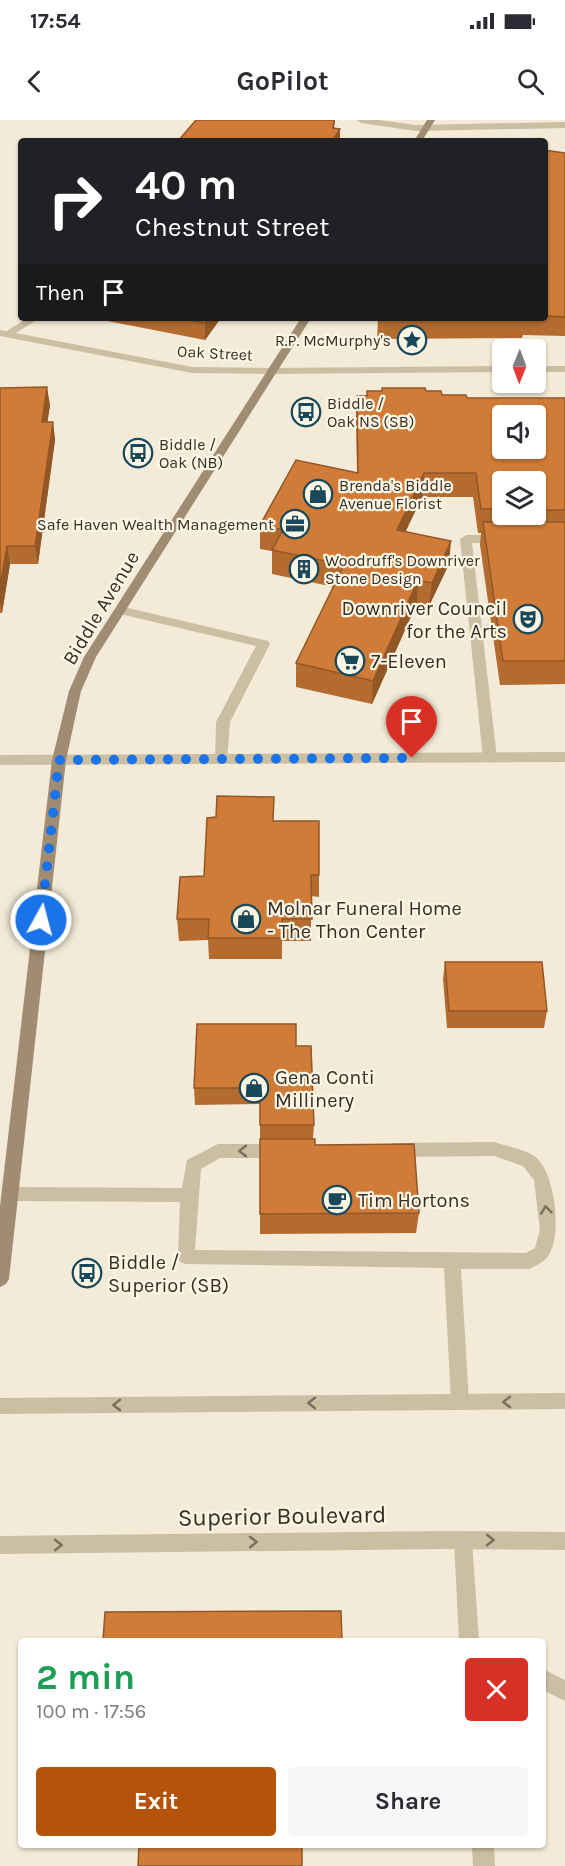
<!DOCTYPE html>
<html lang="en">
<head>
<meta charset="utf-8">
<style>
  :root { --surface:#fff; --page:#f7f7f7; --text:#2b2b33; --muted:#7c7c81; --accent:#b45309 }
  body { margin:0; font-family:Karla,sans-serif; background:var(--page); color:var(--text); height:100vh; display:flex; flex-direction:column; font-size:22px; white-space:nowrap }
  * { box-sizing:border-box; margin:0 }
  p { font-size:20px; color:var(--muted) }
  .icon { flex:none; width:33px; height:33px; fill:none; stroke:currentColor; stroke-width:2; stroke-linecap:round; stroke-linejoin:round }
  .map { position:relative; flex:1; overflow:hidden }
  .sheet { position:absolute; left:18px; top:1518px; width:528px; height:210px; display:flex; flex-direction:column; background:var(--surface); border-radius:6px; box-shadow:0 2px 4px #0004 }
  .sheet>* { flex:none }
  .top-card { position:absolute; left:18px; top:18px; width:530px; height:183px; border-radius:6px; box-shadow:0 2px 4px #0004; background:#202124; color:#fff; overflow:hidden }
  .needle { width:39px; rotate:181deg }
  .tools { position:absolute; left:492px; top:219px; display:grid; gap:12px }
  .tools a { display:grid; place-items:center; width:54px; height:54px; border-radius:6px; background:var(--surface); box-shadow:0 2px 4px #0004; font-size:30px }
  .pin { position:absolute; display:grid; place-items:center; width:51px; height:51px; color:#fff; margin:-62px -26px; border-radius:50% 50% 50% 0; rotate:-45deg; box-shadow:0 0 6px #0007 }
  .pin .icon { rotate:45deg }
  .me { position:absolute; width:66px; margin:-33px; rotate:7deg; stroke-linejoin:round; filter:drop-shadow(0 0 4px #0008) }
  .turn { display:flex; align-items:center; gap:21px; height:126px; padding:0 18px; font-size:27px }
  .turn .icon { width:78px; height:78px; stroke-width:2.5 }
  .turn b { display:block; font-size:42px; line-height:51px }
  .then { display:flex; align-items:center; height:57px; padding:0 18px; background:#0003; gap:12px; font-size:22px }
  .round { display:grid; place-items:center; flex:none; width:63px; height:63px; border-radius:6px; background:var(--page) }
  .summary { display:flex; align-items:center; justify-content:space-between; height:102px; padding:0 18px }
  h1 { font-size:36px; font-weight:700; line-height:45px; color:#1e9e55 }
  .button { display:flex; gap:12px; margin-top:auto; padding:12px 18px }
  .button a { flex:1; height:69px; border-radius:6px; background:var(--accent); color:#fff; font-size:24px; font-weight:700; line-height:69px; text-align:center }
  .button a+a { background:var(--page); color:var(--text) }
  .status { display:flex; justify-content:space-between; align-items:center; height:42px; padding:0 30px; background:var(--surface); direction:ltr }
  .status svg { height:16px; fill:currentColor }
  header { display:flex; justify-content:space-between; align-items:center; height:78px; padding:0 18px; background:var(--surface); font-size:27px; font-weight:700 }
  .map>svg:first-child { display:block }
</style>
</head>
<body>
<div class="status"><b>17:54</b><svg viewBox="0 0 49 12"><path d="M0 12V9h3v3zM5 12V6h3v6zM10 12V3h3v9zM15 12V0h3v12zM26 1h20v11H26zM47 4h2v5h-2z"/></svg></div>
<header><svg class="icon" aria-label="back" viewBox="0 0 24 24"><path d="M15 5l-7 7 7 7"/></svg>GoPilot<svg class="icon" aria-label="search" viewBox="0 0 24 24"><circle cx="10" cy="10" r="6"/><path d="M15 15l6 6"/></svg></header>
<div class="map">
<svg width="565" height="1746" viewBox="0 0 565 1746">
  <rect width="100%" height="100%" fill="#f3ebd7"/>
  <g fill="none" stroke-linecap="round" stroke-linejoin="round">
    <!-- service -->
    <path fill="#ccbea2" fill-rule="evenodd" d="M28 198H40L11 216 2 214Z
      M466 415H501L507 419 501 423H472L497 638 490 643 483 638 460 419Z
      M120 486 268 521 270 524 230 602 227 642H217L215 639 216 602 256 526 116 493V487Z
      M494 1022C506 1026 523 1029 534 1036 555 1049 563 1116 548 1136 544 1142 535 1146 529 1149H461L469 1282 466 1288 460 1290 454 1288 451 1282 444 1148 186 1144 180 1142 178 1137 180 1082 10 1081 4 1079 2 1074 4 1069 10 1067 182 1068 187 1040 218 1024H280L286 1026 288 1031 286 1036 280 1038H220L201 1049 195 1130 526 1133 535 1128 540 1110 534 1060 523 1046 494 1036 394 1037 388 1035 386 1030 388 1025 394 1023Z
      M463 1411 470 1413 472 1420 479 1521H459L454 1420 456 1413Z
      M543 1549 565 1560V1581L543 1570Z
      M472 1725H494L495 1746H473Z"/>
    <!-- minor -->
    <path fill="#ccbea2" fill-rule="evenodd" d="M357 0H379L416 5 565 2V8L416 11 361 3Z
      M0 210 192 247 273 248 278 251 273 254 192 253 0 216Z
      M565 632V642L0 645V635Z
      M565 1273V1289L0 1294V1278Z
      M443 1411 565 1412V1430L443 1429 0 1434V1416Z"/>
    <!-- tertiary -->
    <path fill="#ccbea2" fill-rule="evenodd" d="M502 246V252L273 254 268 251 273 248Z
      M536 246H565V252H536Z"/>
    <!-- secondary -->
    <path fill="#9f8c73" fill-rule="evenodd" d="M427 0H435L422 21H414Z
      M301 198H311L96 537 81 571 66 640 9 1159 6 1164 0 1167V1086L52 640 69 571 84 537Z"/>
  </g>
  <!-- wall -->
  <path fill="#b36b30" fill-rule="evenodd" d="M544 30 565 33V216L523 215 522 218 377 219 378 198H544Z
    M92 198H221L205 220Z
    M0 268 50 285 47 302H53L55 320 38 444H10L2 493H0Z
    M426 271 442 275 467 278H565V564L500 565 480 425 481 413H478L473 377H422L406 411 449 444 429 486 417 483 372 584 296 567V543L334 467 272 454V431L260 429V405L357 353 356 299 357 276ZM502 362H536V394H502Z
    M274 701 319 755V777L311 776V821H282V839H209L208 820 179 821 177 799 204 756Z
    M445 842 547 891 544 908H447L443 859Z
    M296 926 314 1005 313 1019 315 1025 419 1093 416 1113 260 1114V984L195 985 194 968Z"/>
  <!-- shaded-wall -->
  <path fill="#925727" d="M334 0H335L333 19 340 9V21H332Z
    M208 198H221L205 220V203Z
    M47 267 50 285 45 320 42 302Z
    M53 302 55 320 38 444 35 426Z
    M424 353 422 377 395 433 397 410Z
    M451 421 449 444 429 486 432 463Z
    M7 426 10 444 2 493 0 482V467Z
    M418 460 417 483 372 584 373 561Z"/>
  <!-- building -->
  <path fill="#d07c38" stroke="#925727" stroke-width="1.5" fill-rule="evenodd" d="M196 0H334L333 8 340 9 332 21H178Z
    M544 30 565 33V197L544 196Z
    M179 198H208L205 203Z
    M378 198H525V199L378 200Z
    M47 267 42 302H53L35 426H7L0 467V268Z
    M382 268H425L426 271H441L442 275H466L467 278H565V390H536V362H502V389H481L476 353H424L397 410 451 421 432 463 418 460 373 561 296 543 344 445 272 430 283 410 260 405 296 340 358 353 357 276H367V271H382ZM502 296H536V328H502Z
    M483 402H565V541H503Z
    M217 676 274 677 273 701H319V755H311L312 799H282V818H208L209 799H177L180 757 204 756 207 698 216 697Z
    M445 842H542L547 891H449Z
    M197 904H296V926H311L314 1005H260V968H194Z
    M260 1019H315V1025L414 1024 419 1093 260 1094Z
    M341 1491 342 1521H103L105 1492Z
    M139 1725H302V1746H138Z"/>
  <!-- one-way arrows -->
  <defs><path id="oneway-chevron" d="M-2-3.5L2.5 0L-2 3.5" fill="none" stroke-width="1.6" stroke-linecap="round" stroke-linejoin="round" transform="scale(1.5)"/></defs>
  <g stroke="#7a6f5d">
    <use href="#oneway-chevron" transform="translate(243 1031) rotate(180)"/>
    <use href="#oneway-chevron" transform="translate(546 1090) rotate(-97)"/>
    <use href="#oneway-chevron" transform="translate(507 1282) rotate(180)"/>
    <use href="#oneway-chevron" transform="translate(312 1283) rotate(180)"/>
    <use href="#oneway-chevron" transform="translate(117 1285) rotate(180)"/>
    <use href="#oneway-chevron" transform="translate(490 1420) rotate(1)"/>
    <use href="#oneway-chevron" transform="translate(253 1422) rotate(-1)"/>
    <use href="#oneway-chevron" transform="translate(58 1425) rotate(-1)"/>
  </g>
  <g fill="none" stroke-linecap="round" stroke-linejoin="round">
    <!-- route -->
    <path stroke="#1a73e8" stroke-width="10" stroke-dasharray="0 18" d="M41 800 59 640 412 638"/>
  </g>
  <!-- icons -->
  <defs>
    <g id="sight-ring" transform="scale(1.5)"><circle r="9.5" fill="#fbf5e3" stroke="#18485a" stroke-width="1.5"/><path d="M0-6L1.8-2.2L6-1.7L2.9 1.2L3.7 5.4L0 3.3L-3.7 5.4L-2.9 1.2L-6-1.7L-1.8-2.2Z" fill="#18485a"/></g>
    <g id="bus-ring" transform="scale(1.5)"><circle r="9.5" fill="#fbf5e3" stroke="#18485a" stroke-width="1.5"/><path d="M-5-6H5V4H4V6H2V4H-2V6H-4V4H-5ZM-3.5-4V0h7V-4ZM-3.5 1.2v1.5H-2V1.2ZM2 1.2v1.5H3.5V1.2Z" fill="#18485a"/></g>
    <g id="shop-ring" transform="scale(1.5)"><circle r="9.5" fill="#fbf5e3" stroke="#18485a" stroke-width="1.5"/><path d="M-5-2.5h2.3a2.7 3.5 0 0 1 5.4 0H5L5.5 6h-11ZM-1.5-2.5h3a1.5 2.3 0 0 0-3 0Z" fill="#18485a"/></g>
    <g id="office-ring" transform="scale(1.5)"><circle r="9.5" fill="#fbf5e3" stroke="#18485a" stroke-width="1.5"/><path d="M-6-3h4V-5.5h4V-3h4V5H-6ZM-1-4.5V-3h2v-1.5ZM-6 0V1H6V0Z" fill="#18485a"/></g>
    <g id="building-ring" transform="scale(1.5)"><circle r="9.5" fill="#fbf5e3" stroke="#18485a" stroke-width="1.5"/><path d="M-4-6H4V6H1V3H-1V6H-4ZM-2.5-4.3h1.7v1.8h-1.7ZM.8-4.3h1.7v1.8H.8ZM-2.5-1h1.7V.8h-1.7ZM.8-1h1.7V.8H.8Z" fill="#18485a"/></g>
    <g id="theatre-ring" transform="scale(1.5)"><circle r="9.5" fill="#fbf5e3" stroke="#18485a" stroke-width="1.5"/><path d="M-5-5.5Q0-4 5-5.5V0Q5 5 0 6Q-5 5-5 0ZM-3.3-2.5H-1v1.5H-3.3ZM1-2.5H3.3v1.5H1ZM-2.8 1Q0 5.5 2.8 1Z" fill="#18485a"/></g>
    <g id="supermarket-ring" transform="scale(1.5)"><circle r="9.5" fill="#fbf5e3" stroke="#18485a" stroke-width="1.5"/><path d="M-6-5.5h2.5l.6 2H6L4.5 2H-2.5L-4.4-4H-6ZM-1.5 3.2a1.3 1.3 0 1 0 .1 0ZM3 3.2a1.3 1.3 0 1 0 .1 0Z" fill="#18485a"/></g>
    <g id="cafe-ring" transform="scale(1.5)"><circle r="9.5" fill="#fbf5e3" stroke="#18485a" stroke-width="1.5"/><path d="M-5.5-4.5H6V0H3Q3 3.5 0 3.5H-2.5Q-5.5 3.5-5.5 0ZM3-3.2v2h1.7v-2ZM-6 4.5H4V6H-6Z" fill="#18485a"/></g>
  </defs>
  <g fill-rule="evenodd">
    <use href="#sight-ring" x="412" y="220"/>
    <use href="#bus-ring" x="306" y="292"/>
    <use href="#bus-ring" x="138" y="333"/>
    <use href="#shop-ring" x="318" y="374"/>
    <use href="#office-ring" x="295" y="404"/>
    <use href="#building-ring" x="304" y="449"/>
    <use href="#theatre-ring" x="528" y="499"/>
    <use href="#supermarket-ring" x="350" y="541"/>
    <use href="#shop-ring" x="246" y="799"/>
    <use href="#shop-ring" x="254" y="968"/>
    <use href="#cafe-ring" x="337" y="1080"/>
    <use href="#bus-ring" x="87" y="1153"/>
  </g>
  <g text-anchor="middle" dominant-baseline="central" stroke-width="4.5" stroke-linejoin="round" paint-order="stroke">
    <!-- far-poi labels -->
    <g font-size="16" fill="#362e25" stroke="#fbf5e3" text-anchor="start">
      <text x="391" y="220" text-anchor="end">R.P. McMurphy's</text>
      <text x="327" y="283">Biddle /<tspan x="327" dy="18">Oak NS (SB)</tspan></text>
      <text x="159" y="324">Biddle /<tspan x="159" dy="18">Oak (NB)</tspan></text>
      <text x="339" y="365">Brenda's Biddle<tspan x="339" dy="18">Avenue Florist</tspan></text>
      <text x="274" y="404" text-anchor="end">Safe Haven Wealth Management</text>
      <text x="325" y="440">Woodruff's Downriver<tspan x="325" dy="18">Stone Design</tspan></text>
    </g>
    <!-- far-street labels -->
    <g font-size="16" fill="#362e25" stroke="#fbf5e3">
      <text transform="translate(215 233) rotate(3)">Oak Street</text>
    </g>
    <!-- street labels -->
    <g font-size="20" fill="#362e25" stroke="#fbf5e3">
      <text transform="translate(101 488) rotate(-59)">Biddle Avenue</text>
    </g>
    <!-- poi labels -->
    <g font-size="20" fill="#362e25" stroke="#fbf5e3" text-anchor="start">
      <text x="507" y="488" text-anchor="end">Downriver Council<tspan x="507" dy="23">for the Arts</tspan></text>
      <text x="371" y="541">7-Eleven</text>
      <text x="267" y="788">Molnar Funeral Home<tspan x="267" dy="23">- The Thon Center</tspan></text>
      <text x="275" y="957">Gena Conti<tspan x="275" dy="23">Millinery</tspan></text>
      <text x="358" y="1080">Tim Hortons</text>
      <text x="108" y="1142">Biddle /<tspan x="108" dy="23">Superior (SB)</tspan></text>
    </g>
    <!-- near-street labels -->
    <g font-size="24" fill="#362e25" stroke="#fbf5e3">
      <text transform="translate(282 1396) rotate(-1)">Superior Boulevard</text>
    </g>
  </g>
</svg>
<div class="tools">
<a><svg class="needle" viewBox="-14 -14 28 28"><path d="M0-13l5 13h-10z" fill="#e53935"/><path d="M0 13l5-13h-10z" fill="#7c7c81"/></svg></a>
<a><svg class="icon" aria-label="sound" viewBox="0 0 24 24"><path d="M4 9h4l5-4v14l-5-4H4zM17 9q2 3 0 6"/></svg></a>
<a><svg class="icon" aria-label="layers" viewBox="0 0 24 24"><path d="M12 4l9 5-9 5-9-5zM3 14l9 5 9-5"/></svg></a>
</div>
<div class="pin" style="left:412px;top:638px;background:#d93025"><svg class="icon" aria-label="arrive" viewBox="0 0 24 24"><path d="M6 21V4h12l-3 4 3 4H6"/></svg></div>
<svg class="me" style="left:41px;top:800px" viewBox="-20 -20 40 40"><circle r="17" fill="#1a73e8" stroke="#fff" stroke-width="3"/><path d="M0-11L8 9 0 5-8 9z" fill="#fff"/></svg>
<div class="top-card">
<div class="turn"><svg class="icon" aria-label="right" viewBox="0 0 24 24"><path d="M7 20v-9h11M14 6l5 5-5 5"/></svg><div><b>40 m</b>Chestnut Street</div></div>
<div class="then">Then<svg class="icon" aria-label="arrive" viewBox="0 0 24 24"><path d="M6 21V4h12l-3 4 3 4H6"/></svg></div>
</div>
<section class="sheet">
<div class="summary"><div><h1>2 min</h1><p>100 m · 17:56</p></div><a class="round" style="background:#d93025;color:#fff"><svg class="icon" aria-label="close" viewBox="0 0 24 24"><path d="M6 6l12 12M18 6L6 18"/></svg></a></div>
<div class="button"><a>Exit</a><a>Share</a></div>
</section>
</div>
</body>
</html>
